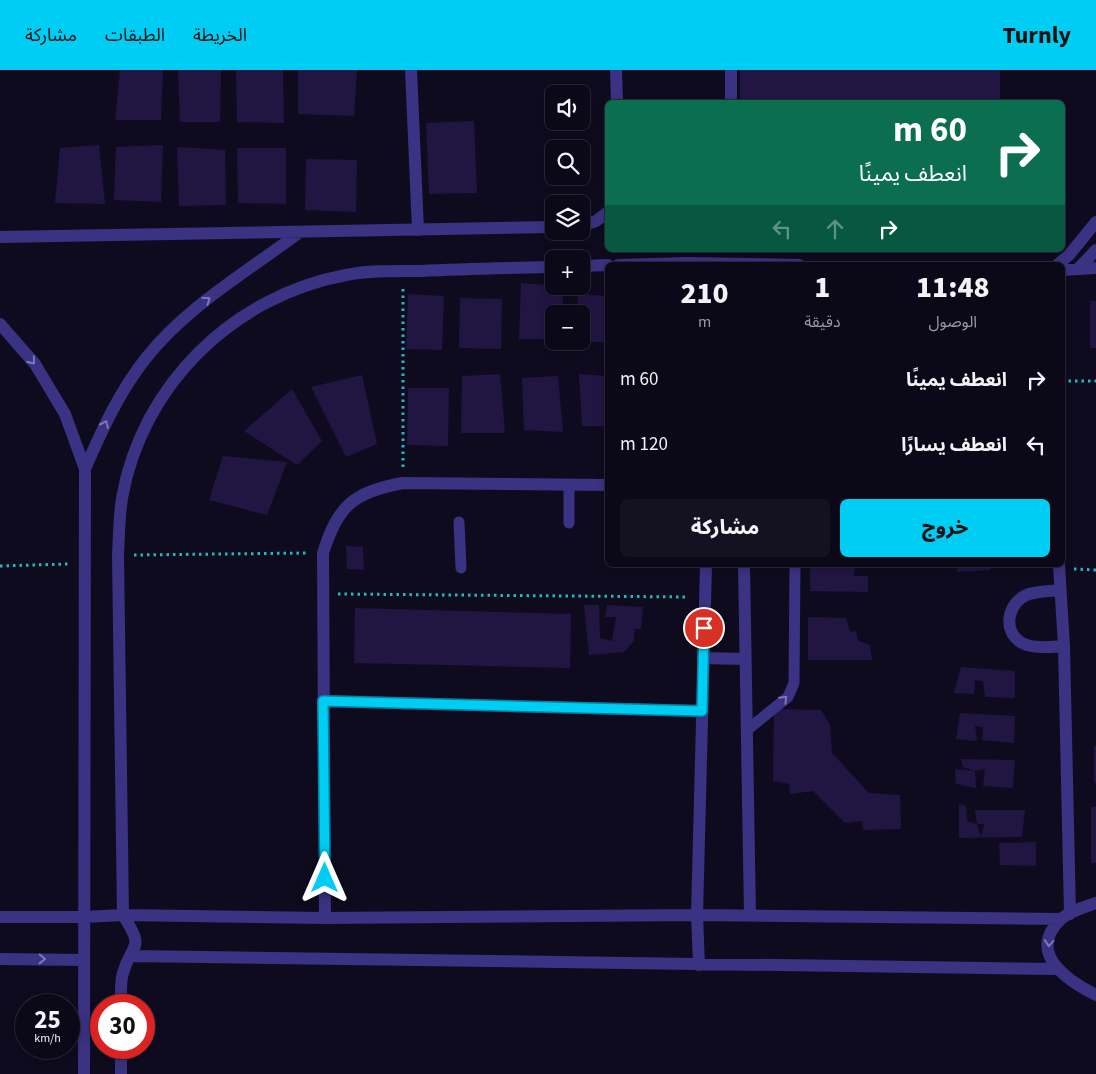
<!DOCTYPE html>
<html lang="ar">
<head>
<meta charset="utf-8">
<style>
  :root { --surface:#0b0817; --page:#141120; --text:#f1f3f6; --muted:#9a9aa1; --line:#2b2936; --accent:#00cdf4 }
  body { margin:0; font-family:"Source Sans 3","Noto Sans Arabic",sans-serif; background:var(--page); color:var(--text); direction:rtl; height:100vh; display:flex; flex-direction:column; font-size:19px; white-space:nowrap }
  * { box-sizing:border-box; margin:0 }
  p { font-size:16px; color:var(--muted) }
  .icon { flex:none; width:28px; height:28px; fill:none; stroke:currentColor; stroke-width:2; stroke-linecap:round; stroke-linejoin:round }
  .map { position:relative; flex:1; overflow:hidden; direction:ltr }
  .details { position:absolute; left:605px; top:192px; width:460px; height:305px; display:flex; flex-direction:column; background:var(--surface); border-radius:8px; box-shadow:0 2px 8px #0003,0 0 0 1px var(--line); direction:rtl }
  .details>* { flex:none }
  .guide { position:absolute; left:605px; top:30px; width:460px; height:152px; border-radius:8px; box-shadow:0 2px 8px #0003,0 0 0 1px var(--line); direction:rtl; background:#0b6e4f; color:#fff; overflow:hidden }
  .buttons { position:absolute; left:545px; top:15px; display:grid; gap:10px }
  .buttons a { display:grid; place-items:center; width:45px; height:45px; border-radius:8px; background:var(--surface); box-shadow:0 2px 8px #0003,0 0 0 1px var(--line); font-size:25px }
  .speed { position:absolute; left:15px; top:924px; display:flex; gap:10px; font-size:25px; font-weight:700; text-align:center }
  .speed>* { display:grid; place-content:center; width:65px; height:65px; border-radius:50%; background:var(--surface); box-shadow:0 2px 8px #0003,0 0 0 1px var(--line); line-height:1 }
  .speed small { font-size:12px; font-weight:400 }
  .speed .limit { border:8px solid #d22; background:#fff; color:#111 }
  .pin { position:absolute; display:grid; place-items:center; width:42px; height:42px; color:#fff; margin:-21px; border:2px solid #fff; border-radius:50%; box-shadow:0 1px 5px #0007 }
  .me { position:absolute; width:55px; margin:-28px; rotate:0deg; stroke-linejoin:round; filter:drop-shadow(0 0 4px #0008) }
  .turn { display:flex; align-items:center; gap:18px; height:105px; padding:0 15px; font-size:22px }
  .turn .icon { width:65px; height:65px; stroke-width:2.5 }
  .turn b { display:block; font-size:35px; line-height:42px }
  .lanes { display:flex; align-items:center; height:48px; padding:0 15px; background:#0003; justify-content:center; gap:25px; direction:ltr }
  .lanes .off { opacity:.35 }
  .eta { display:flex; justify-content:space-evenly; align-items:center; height:85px; text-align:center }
  .eta b { font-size:30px; font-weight:800; line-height:35px }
  .button { display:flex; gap:10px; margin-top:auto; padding:10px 15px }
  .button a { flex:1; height:58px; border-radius:8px; background:var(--accent); color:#111; font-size:20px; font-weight:800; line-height:58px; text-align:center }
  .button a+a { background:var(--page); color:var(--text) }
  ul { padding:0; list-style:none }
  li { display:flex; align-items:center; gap:15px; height:65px; padding:0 15px }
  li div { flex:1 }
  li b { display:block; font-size:19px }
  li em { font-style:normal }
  header { display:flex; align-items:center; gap:30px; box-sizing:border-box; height:70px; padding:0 25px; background:var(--accent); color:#111 }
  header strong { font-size:24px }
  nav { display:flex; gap:28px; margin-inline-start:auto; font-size:18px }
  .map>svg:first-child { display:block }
</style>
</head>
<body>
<header>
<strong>Turnly</strong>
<nav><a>الخريطة</a><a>الطبقات</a><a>مشاركة</a></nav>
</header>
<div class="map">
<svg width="1096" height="1004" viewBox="0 0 1096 1004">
  <rect width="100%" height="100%" fill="#0f0b1f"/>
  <!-- building -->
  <path fill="#211542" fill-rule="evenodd" d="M120 0H163L161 50H115Z
    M178 0H221L220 52H180Z
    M236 0H283L284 53 237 52Z
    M298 0H357L354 46 298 44Z
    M740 0H1000V32H740Z
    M474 51 477 123 429 124 426 53Z
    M99 75 105 134 55 133 60 78Z
    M163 75 161 132 114 130 116 77Z
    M177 77 225 80 226 135 179 136Z
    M237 78H286V134L238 133Z
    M306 89 357 90 356 142 305 140Z
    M521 213 564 216 562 244H554V269H519Z
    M408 224 444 226 442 280 406 279Z
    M578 224 608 226V272H581V244H577Z
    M460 228 502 229 501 279 459 278Z
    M1090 231H1096V278H1090Z
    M500 304 505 363H461L462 306Z
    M579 304 608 306V356H582Z
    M362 305 377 374 346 387 311 317Z
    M558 306 563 362 524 360 522 308Z
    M408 318H449L448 376 407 375Z
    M292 319 322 371 297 395 244 361Z
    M223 386 287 392 267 445 209 430Z
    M346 476 363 477 364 500 347 499Z
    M810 495H855L854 506H868V522L810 521Z
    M959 495H994L990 500 956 502Z
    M584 535H599L600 568 612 571 616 547H605L607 535 643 537 641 559H634V571L624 582 589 585Z
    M355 538 571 544 570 598 354 593Z
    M808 547 846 548 850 562 856 561 858 571 870 575 872 590H808Z
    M961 597 1015 601V628L985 627 983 611 975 610 974 624 954 623Z
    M774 639 821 640 830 655 832 683 869 723 900 725 901 759 863 760 862 751 845 753 813 721 790 724 789 714 773 711Z
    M960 643 1015 646 1014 673 982 670 983 657 975 656 977 671 956 669Z
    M1094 676H1096V713H1094Z
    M961 689 1015 690 1013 718 983 716 985 699 975 701 963 697Z
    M955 699 975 701 976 718 956 714Z
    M959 734 966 736 967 751 977 754 975 740H1025L1022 767 959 768ZM977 754H984L981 767Z
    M1091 737H1096V793H1091Z
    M1036 772V796L1000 795 999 773Z"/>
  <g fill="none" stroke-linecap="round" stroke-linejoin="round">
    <!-- path -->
    <path stroke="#24b8b8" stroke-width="3" stroke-dasharray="2.5 4" stroke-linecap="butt" d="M1062 311H1096
      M403 397V216
      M134 485 308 483
      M0 496 69 494
      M1074 499 1096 500
      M338 524 689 527"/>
    <!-- lane -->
    <path stroke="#3a3282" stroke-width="11" d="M459 452 461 498
      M569 453V415
      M747 660 788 627 794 613 795 495"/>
    <!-- street -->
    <path stroke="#3a3282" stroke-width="12" d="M411 0 418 160
      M616 0 617 32
      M731 32V0
      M581 156 596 151 608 142
      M0 167 554 157
      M618 195 687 193 799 195
      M1057 195 1069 185 1096 152
      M581 196 608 195
      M1078 199 1096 180
      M1062 200 1096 198
      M0 254 35 294 65 344 85 399 84 1004
      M85 399C102 360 119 322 146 288 186 237 248 201 300 162
      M744 495 750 845
      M1059 495 1064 576 1070 844
      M1060 520C1050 521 1039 521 1029 524 1008 531 1001 561 1022 573 1034 579 1051 577 1064 576
      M703 588 745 589
      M323 631 702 641
      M1096 833C1085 837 1069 841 1060 850 1026 883 1068 911 1096 925
      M0 847H84L123 845 325 848 697 845 1061 849
      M325 848 323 483C338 435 354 422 403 413L608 415
      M131 886 1056 899
      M0 889 84 890
      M699 895 697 845 706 495
      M121 935C121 925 120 913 123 903 132 871 146 881 123 845L118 485C119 467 119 447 122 428 142 315 233 226 346 205 370 200 397 201 421 201 465 199 510 198 554 197
      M121 1004V978"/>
  </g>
  <!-- one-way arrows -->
  <defs><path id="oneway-chevron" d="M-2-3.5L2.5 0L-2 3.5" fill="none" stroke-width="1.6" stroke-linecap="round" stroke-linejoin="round" transform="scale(1.25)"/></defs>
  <g stroke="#7e76ba">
    <use href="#oneway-chevron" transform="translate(207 230) rotate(-35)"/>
    <use href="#oneway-chevron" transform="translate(32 291) rotate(51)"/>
    <use href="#oneway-chevron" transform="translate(105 354) rotate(-66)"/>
    <use href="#oneway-chevron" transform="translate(784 629) rotate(-46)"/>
    <use href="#oneway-chevron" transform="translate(1049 873) rotate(95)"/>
    <use href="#oneway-chevron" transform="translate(42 889) rotate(1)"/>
  </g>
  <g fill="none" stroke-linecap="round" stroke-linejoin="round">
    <!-- route casing -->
    <g stroke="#00859f" stroke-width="12">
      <path id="route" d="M325 808 323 631 702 641 704 558"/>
    </g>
    <!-- route -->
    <use href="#route" stroke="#00cdf4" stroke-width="9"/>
  </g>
</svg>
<div class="buttons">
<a><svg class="icon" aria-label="sound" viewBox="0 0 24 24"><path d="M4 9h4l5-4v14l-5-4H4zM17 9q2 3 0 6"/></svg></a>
<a><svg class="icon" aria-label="search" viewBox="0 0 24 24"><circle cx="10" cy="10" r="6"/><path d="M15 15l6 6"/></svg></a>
<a><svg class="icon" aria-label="layers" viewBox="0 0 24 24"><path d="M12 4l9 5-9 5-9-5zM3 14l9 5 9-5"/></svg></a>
<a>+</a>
<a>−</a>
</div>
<div class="speed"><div>25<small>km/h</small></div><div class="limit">30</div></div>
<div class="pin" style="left:704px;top:558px;background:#d93025"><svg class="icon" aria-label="arrive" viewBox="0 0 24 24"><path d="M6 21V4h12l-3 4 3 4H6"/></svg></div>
<svg class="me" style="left:325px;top:808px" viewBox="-20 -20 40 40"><path d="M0-17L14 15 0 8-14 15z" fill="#00cdf4" stroke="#fff" stroke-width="4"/></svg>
<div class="guide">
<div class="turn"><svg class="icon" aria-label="right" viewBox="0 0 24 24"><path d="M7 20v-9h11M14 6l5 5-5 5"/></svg><div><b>60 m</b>انعطف يمينًا</div></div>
<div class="lanes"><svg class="icon off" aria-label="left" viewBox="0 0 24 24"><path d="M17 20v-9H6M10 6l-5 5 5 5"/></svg><svg class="icon off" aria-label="ahead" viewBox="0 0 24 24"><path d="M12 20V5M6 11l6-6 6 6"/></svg><svg class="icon" aria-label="right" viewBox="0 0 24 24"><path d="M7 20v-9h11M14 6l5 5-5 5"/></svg></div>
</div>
<section class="details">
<div class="eta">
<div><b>11:48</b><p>الوصول</p></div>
<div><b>1</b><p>دقيقة</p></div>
<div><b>210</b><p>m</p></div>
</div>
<ul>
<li><svg class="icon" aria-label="right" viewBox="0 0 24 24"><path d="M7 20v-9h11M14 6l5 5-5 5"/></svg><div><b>انعطف يمينًا</b></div><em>60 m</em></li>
<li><svg class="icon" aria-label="left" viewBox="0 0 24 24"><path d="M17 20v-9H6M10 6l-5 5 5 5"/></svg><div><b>انعطف يسارًا</b></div><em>120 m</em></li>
</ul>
<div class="button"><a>خروج</a><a>مشاركة</a></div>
</section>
</div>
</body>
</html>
